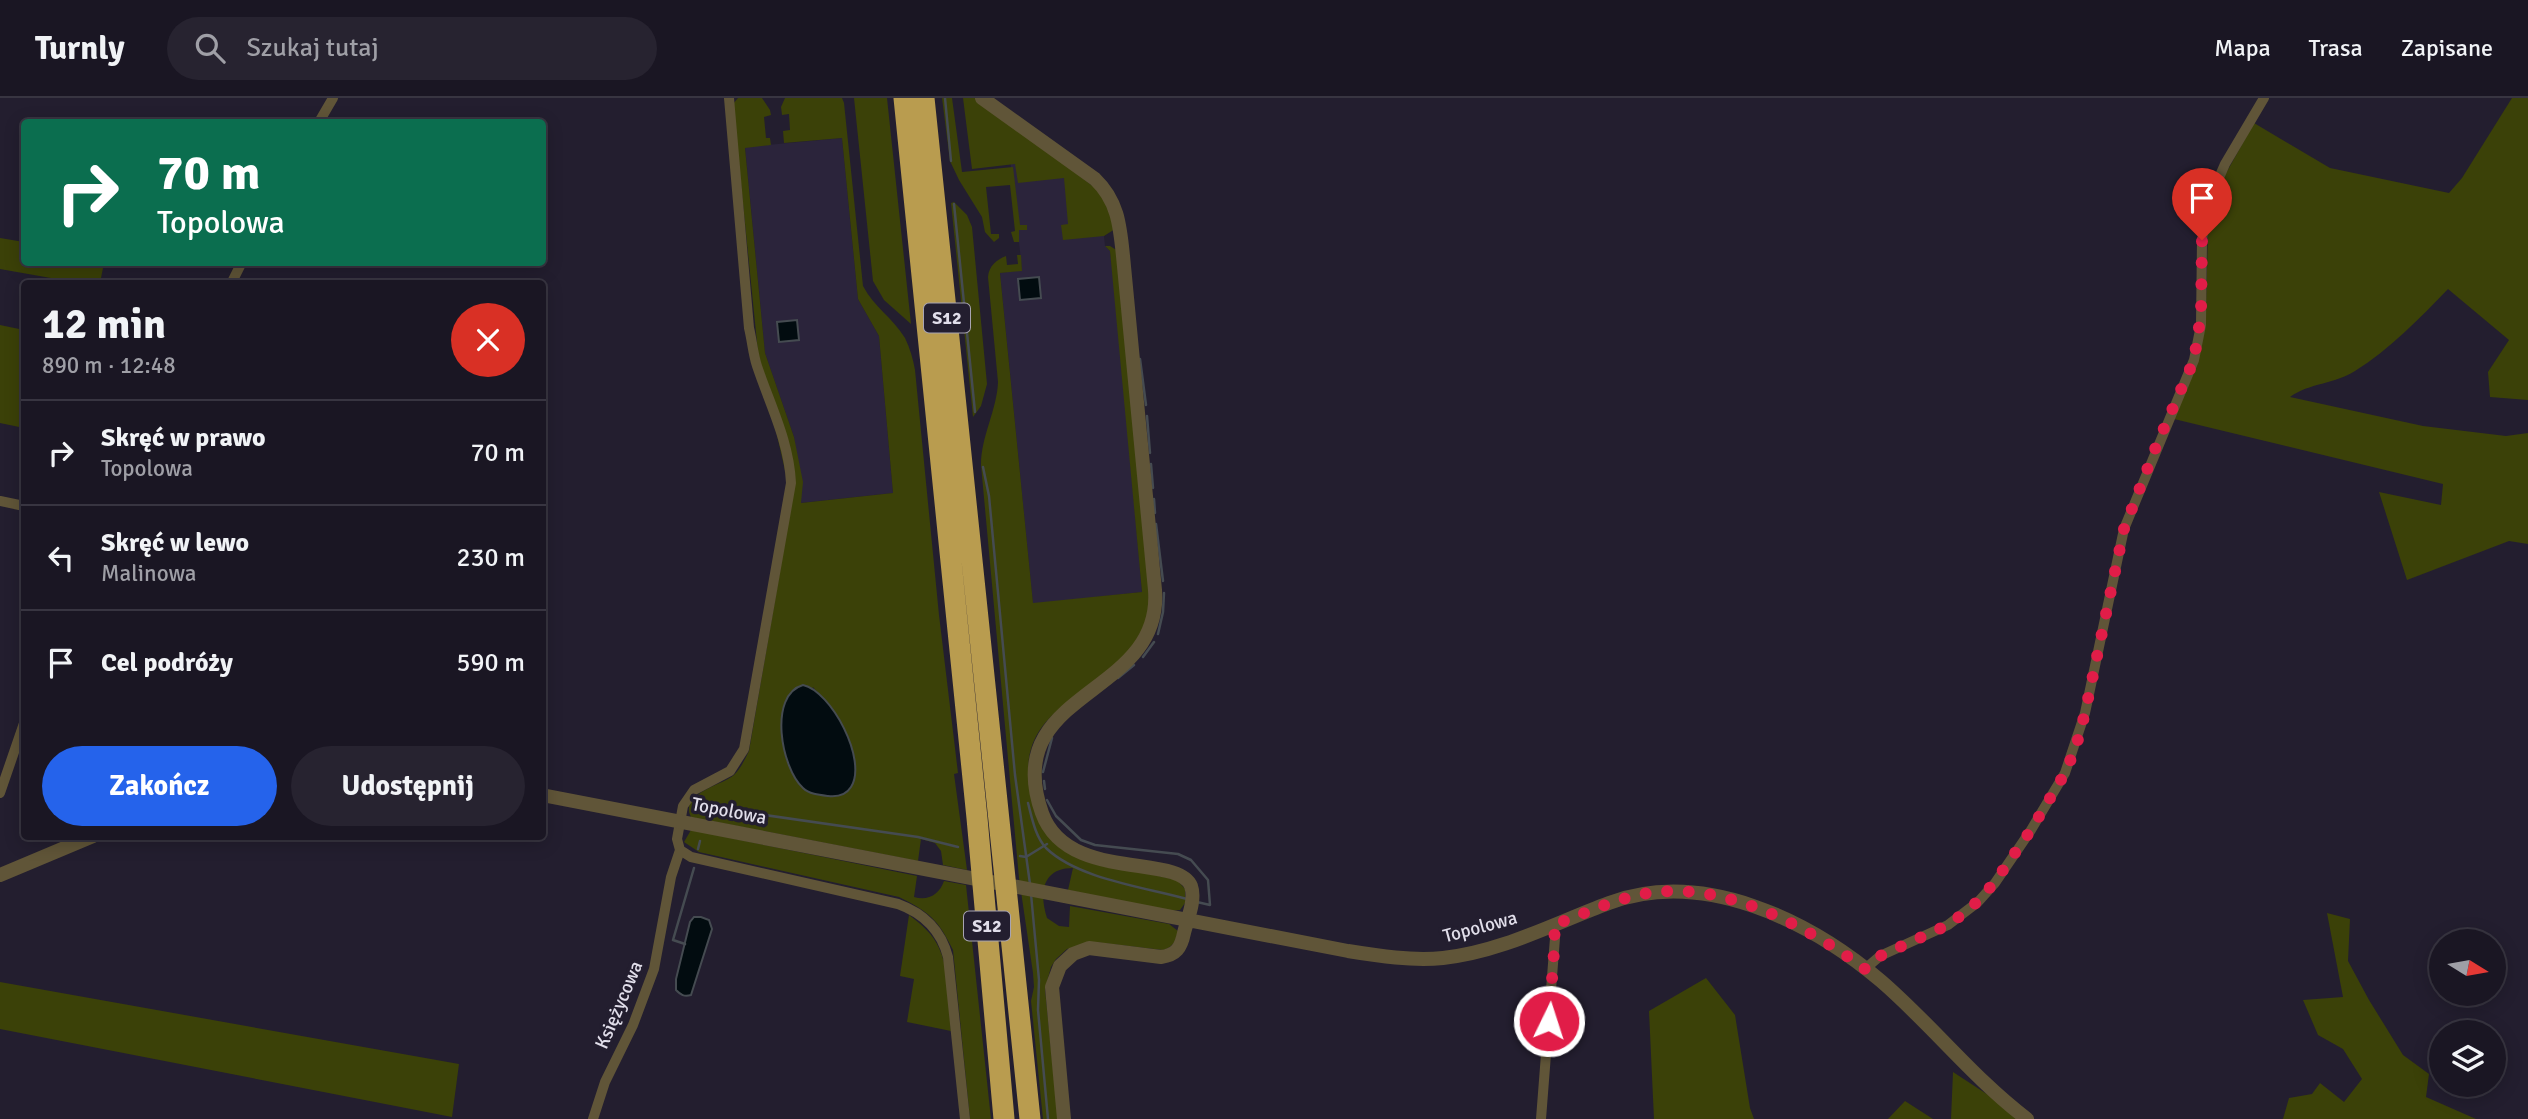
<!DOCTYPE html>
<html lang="pl">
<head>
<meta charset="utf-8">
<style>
  :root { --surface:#1a1623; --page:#272330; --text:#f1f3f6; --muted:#9f9fa6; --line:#383541; --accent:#2563eb }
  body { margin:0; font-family:Signika,sans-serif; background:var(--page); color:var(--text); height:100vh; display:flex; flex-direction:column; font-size:26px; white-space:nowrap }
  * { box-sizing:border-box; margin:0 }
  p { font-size:23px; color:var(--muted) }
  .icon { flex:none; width:38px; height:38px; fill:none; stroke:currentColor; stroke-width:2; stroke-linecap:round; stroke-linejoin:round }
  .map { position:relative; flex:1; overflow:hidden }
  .sheet { position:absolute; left:21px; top:182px; width:525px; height:560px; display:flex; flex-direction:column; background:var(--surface); border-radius:7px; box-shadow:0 4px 18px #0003,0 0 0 2px var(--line) }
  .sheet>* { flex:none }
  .guide { position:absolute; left:21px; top:21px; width:525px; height:147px; border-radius:7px; box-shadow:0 4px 18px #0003,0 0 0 2px var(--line); background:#0b6e4f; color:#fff; overflow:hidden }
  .needle { width:46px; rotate:101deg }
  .controls { position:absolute; left:2429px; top:831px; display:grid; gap:14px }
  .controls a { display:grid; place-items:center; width:77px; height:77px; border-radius:50%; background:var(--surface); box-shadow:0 4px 18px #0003,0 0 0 2px var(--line); font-size:35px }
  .pin { position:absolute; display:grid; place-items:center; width:60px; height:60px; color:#fff; margin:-72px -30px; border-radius:50% 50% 50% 0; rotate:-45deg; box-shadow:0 0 7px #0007 }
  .pin .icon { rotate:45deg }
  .me { position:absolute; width:77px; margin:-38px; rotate:4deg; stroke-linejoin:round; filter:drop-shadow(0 0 5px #0008) }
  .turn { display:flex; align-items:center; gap:24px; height:147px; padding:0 21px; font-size:32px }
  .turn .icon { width:91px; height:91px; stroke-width:2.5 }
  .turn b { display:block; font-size:49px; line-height:60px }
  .round { display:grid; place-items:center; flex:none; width:74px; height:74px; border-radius:37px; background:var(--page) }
  .summary { display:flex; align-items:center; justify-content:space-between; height:119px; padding:0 21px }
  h1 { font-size:42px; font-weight:700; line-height:52px }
  .cta { display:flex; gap:14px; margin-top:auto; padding:14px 21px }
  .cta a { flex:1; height:80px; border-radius:42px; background:var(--accent); color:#fff; font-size:28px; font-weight:700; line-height:80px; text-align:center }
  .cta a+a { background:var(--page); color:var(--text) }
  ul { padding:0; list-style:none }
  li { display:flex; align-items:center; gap:21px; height:105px; padding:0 21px; border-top:2px solid var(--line) }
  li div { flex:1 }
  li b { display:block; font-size:26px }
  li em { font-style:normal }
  header { display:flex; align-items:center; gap:42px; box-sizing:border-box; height:98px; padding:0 35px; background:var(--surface); border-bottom:2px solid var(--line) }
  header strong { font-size:33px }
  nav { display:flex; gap:38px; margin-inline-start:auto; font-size:24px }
  .search { width:490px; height:63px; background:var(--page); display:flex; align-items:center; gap:18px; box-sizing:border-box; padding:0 24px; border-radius:38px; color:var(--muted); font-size:26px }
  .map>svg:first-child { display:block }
</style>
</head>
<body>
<header>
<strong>Turnly</strong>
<div class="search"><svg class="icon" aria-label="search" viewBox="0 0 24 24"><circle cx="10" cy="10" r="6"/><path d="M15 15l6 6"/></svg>Szukaj tutaj</div>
<nav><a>Mapa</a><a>Trasa</a><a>Zapisane</a></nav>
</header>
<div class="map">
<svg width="2528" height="1021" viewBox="0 0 2528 1021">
  <rect width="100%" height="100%" fill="#231e2f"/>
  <!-- built -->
  <path fill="#2b243b" d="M842 40 858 201 879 238 893 395 800 405 794 339 765 255 745 49Z
    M1044 57 1110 133 1104 138 1105 148 1110 153 1115 190 1142 494 1033 506 1000 175 1022 172 1010 60Z"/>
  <!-- green -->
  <path fill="#3b4108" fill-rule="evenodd" d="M738 0H762L770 12 771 17 764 19 766 40H770L771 47 745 50 765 255 794 339 803 384 801 405 893 395 879 238 858 201 842 40 784 45 783 33 790 32 789 16 782 17 781 9 785 0H842L844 5 863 188C874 209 893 220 905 240 910 250 913 261 915 272L939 517 958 675 954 676 967 772 943 767 941 753 935 745 921 741 918 763 691 719C679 695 721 688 734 677 741 670 745 661 749 653L792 403 758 254 733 6ZM813 589C834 615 857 642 856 677L844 695C810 703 797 688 785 658Z
    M854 0H887L911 226 884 202 873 183Z
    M942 0H952L962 74 1013 69 1020 127H1027V132H1019V144H1014L1011 134 1015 133 1010 87 986 89 991 136H999V140L994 144 985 134 982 119 959 82 950 63Z
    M963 0H979L1103 96 1115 131 1104 138 1063 142 1061 127 1068 126 1064 80 1018 85 1015 66 972 71Z
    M2512 0H2528V302L2490 299 2488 274 2509 242 2448 191C2419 221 2390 251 2355 273 2335 286 2309 285 2290 299L2423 328 2506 338 2528 335V446L2509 443 2407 482 2379 394 2441 407 2443 386 2174 321 2206 207 2208 135 2211 112 2220 86 2254 25 2330 70 2449 95 2462 80Z
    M954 104 967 117 972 129 987 286 981 308 973 319 951 105Z
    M0 140 24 144V164L104 165 100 185H79L0 171Z
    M1105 148H1110L1118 153 1152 498C1150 517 1144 536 1131 552 1092 601 1013 612 1031 694 1034 712 1043 731 1056 746 1072 764 1150 775 1177 782L1185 791V805L1180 812 1168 813 1068 792 1073 770C1042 770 1039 795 1047 820L1059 828 1069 829 1070 808 1169 826 1178 833C1176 843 1173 849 1163 852L1094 844 1067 851 1056 861 1051 869 1045 891 1058 1021H1043L1031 903 1034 889 1033 875 1019 780 981 367C981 338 997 312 998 284L988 179C989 168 996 162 1006 158L1007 167 1018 166 1017 157H1021L1022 173 1000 175 1033 505 1142 494 1110 153Z
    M0 227 24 232V330L0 325Z
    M691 732 917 778 914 799C928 803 939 797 944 783L966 787 991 1021H970L953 852C938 821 929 814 899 799L699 754 684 744Z
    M2327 815 2350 821 2348 863 2369 902 2403 957 2429 976 2426 999 2476 1021H2283L2289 1000 2312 996 2320 985 2344 1004 2362 981 2343 951 2318 937 2303 902 2343 899Z
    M909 817C921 826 933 836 939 850 950 873 948 907 951 933L907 924 914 881 900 878Z
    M1706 880 1735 917 1750 1010 1754 1021H1654L1649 913Z
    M0 884 459 966 452 1019 0 931Z
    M1953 974 2025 1021H1951Z
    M1905 1003 1933 1021H1888Z"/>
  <!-- water -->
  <path fill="#020c10" stroke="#454b51" stroke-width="2" d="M1039 179 1041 200 1020 202 1018 181Z
    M797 222 799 242 779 244 777 224Z
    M803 587C831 593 868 662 851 689 846 697 837 699 828 698 819 697 809 696 803 690 781 670 768 597 803 587Z
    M694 819H701L709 822 712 831 691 897C684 899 681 897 676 892V881L690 824Z"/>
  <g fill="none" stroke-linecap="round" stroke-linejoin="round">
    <!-- stream -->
    <path stroke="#454b51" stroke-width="2.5" d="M945 0 951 63
      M954 106 975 314
      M1140 261 1146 307
      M1147 318 1150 355
      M1151 366 1153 390
      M983 369 989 398 1015 677 1030 786
      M1154 401 1155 415
      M1156 426 1163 483
      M1158 536 1163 514 1164 495
      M1143 559 1154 544
      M1118 580 1134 567
      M1043 674 1052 640
      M1044 683 1045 691
      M1047 702 1056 718 1081 742 1095 747 1178 756 1191 762 1208 782 1210 807 1197 804
      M1028 705C1032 720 1035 738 1046 750 1078 781 1144 789 1187 801
      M695 707 918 739 958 749
      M698 751 700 743
      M1020 758 1026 759 1047 746
      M1031 796 1039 882 1038 912 1048 1021
      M685 846 673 842 694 770"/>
    <!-- minor -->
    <path stroke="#605538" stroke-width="10" d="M319 24 333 0
      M231 186 242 164
      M0 403 24 408
      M0 695 24 625
      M680 752 691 759 898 806C923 815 941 832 948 859L965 1021
      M1865 871 1880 858 1948 827 1978 804 1995 785 2031 732 2065 675 2085 615 2124 431 2194 262 2201 227 2202 142 2208 105 2225 66 2264 0
      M593 1021 605 984 633 927 654 871 671 779 680 752 677 741 683 708 694 692 730 673 744 651 791 385C789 343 770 307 757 268 753 256 752 242 749 230L729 0
      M1541 1021 1555 840 1553 827"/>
    <!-- tertiary -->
    <path stroke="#605538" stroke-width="14" d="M982 0 1095 81C1118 103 1120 128 1123 158L1155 492C1163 600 998 591 1042 715 1067 785 1178 755 1191 788 1196 802 1187 822 1184 835 1181 850 1176 857 1161 859L1089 850 1073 856 1060 868 1052 889 1064 1021
      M542 697 1348 853C1379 858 1412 863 1443 860 1501 854 1555 825 1609 805 1703 770 1809 822 1881 883 1932 927 1973 980 2027 1021
      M0 777 93 738"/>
    <!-- motorway -->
    <path stroke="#b99c4f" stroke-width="21" d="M904 0 977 720 1004 1021
      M924 0 1030 1021"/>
  </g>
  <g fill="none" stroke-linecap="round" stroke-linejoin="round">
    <!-- route -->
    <path stroke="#e11d48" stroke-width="12" stroke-dasharray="0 21.6" d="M1549 923 1555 840 1553 827C1585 816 1615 800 1649 795 1723 783 1807 828 1865 871L1880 858 1948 827 1972 809 1994 785 2031 732 2065 675 2076 649 2085 615 2124 431 2157 346 2194 262 2201 216 2202 142"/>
  </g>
  <g text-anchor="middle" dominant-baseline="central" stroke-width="7" stroke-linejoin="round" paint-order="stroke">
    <!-- shield labels -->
    <g fill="#231e2f" stroke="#a8a4b2" stroke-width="2">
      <rect x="924" y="205.5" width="46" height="29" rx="5"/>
      <rect x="964" y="813.5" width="46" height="29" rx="5"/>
    </g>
    <g font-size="18" font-weight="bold" fill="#e1deea">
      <text x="947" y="220">S12</text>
      <text x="987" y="828">S12</text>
    </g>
    <!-- street labels -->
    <g font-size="19" fill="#e1deea" stroke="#231e2f">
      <text transform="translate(729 713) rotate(11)">Topolowa</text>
      <text transform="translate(1480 829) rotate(-15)">Topolowa</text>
      <text transform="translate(619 907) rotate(-67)">Księżycowa</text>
    </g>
  </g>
</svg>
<div class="controls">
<a><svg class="needle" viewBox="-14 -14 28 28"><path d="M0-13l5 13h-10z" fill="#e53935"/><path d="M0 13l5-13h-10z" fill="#9f9fa6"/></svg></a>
<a><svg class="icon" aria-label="layers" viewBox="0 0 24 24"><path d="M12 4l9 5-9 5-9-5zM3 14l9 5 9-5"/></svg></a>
</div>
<div class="pin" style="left:2202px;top:142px;background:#d93025"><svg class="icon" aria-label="arrive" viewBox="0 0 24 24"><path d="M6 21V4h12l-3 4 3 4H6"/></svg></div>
<svg class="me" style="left:1549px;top:923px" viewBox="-20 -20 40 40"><circle r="17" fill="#e11d48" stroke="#fff" stroke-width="3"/><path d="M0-11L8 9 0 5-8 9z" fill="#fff"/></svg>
<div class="guide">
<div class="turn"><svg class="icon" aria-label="right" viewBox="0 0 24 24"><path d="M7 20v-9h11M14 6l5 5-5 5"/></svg><div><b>70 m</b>Topolowa</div></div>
</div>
<section class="sheet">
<div class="summary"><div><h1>12 min</h1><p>890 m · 12:48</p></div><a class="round" style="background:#d93025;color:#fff"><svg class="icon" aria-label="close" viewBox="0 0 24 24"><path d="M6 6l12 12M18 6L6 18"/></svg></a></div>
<ul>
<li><svg class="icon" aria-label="right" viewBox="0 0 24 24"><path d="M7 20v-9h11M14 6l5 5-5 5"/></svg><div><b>Skręć w prawo</b><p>Topolowa</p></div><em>70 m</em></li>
<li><svg class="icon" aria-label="left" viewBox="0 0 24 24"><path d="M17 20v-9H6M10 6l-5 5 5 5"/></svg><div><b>Skręć w lewo</b><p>Malinowa</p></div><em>230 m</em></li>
<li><svg class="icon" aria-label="arrive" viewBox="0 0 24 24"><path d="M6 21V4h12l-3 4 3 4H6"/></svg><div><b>Cel podróży</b></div><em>590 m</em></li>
</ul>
<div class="cta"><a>Zakończ</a><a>Udostępnij</a></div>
</section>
</div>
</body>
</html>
